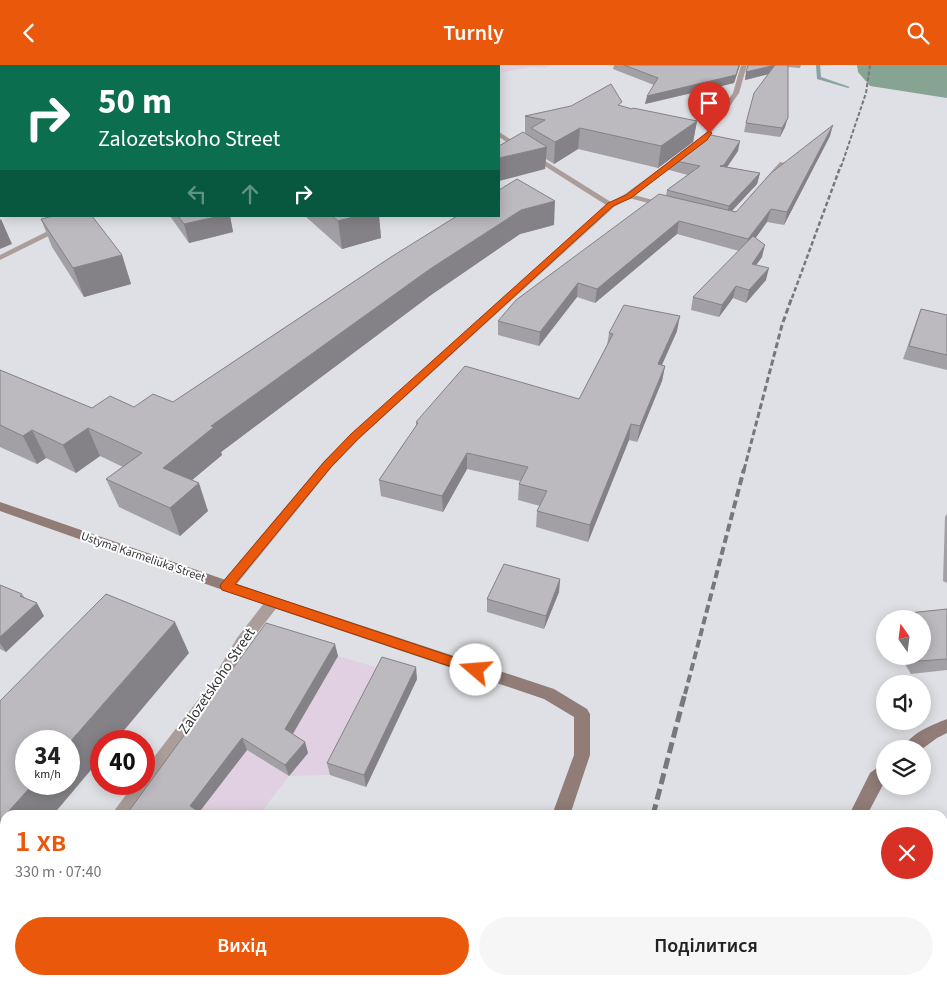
<!DOCTYPE html>
<html lang="uk">
<head>
<meta charset="utf-8">
<style>
  :root { --surface:#fff; --page:#f6f6f6; --text:#222; --muted:#767676; --accent:#ea580c }
  body { margin:0; font-family:"Source Sans 3",sans-serif; background:var(--page); color:var(--text); height:100vh; display:flex; flex-direction:column; font-size:19px; white-space:nowrap }
  * { box-sizing:border-box; margin:0 }
  p { font-size:16px; color:var(--muted) }
  .icon { flex:none; width:28px; height:28px; fill:none; stroke:currentColor; stroke-width:2; stroke-linecap:round; stroke-linejoin:round }
  .map { position:relative; flex:1; overflow:hidden }
  .details { position:absolute; left:0px; top:745px; width:948px; height:175px; display:flex; flex-direction:column; background:var(--surface); border-radius:15px 15px 0 0; box-shadow:0 2px 12px #0003 }
  .details>* { flex:none }
  .top-card { position:absolute; left:0px; top:0px; width:500px; height:152px; box-shadow:0 2px 12px #0003; background:#0b6e4f; color:#fff; overflow:hidden }
  .needle { width:32px; rotate:346deg }
  .controls { position:absolute; left:876px; top:545px; display:grid; gap:10px }
  .controls a { display:grid; place-items:center; width:55px; height:55px; border-radius:50%; background:var(--surface); box-shadow:0 2px 12px #0003; font-size:25px }
  .speed { position:absolute; left:15px; top:665px; display:flex; gap:10px; font-size:25px; font-weight:700; text-align:center }
  .speed>* { display:grid; place-content:center; width:65px; height:65px; border-radius:50%; background:var(--surface); box-shadow:0 2px 12px #0003; line-height:1 }
  .speed small { font-size:12px; font-weight:400 }
  .speed .limit { border:8px solid #d22; background:#fff; color:#111 }
  .pin { position:absolute; display:grid; place-items:center; width:42px; height:42px; color:#fff; margin:-51px -21px; border-radius:50% 50% 50% 0; rotate:-45deg; box-shadow:0 0 5px #0007 }
  .pin .icon { rotate:45deg }
  .me { position:absolute; width:55px; margin:-28px; rotate:288deg; stroke-linejoin:round; filter:drop-shadow(0 0 4px #0008) }
  .turn { display:flex; align-items:center; gap:18px; height:105px; padding:0 15px; font-size:22px }
  .turn .icon { width:65px; height:65px; stroke-width:2.5 }
  .turn b { display:block; font-size:35px; line-height:42px }
  .lanes { display:flex; align-items:center; height:48px; padding:0 15px; background:#0003; justify-content:center; gap:25px; direction:ltr }
  .lanes .off { opacity:.35 }
  .round { display:grid; place-items:center; flex:none; width:52px; height:52px; border-radius:26px; background:var(--page) }
  .summary { display:flex; align-items:center; justify-content:space-between; height:85px; padding:0 15px }
  h1 { font-size:30px; font-weight:600; line-height:38px; color:var(--accent) }
  .action { display:flex; gap:10px; margin-top:auto; padding:10px 15px }
  .action a { flex:1; height:58px; border-radius:30px; background:var(--accent); color:#fff; font-size:20px; font-weight:600; line-height:58px; text-align:center }
  .action a+a { background:var(--page); color:var(--text) }
  header { display:flex; justify-content:space-between; align-items:center; height:65px; padding:0 15px; background:var(--accent); color:#fff; font-size:22px; font-weight:600 }
  .map>svg:first-child { display:block }
</style>
</head>
<body>
<header><svg class="icon" aria-label="back" viewBox="0 0 24 24"><path d="M15 5l-7 7 7 7"/></svg>Turnly<svg class="icon" aria-label="search" viewBox="0 0 24 24"><circle cx="10" cy="10" r="6"/><path d="M15 15l6 6"/></svg></header>
<div class="map">
<svg width="947" height="920" viewBox="0 0 947 920">
  <rect width="100%" height="100%" fill="#dee0e5"/>
  <!-- commercial -->
  <path fill="#e1d0e1" d="M282 575 417 614 366 722 330 710 289 711 259 750H141Z"/>
  <!-- education -->
  <path fill="#e1d0e2" d="M341 0H550L545 3 531 2 499 8V1Z"/>
  <!-- forest -->
  <path fill="#87a391" d="M857 0H947V33L870 21 858 7Z"/>
  <g fill="none" stroke-linecap="round" stroke-linejoin="round">
    <!-- stream -->
    <path fill="#88a2a7" fill-rule="evenodd" d="M816 0H820L821 12 850 22 848 23 817 14Z
      M941 29 947 30V32L939 31Z"/>
    <!-- street -->
    <path fill="#ab9d99" fill-rule="evenodd" d="M741 0H747L739 28 707 74 634 130 668 139V143L629 133 614 142 359 374 332 402 232 525 227 526 222 525 220 521 222 517 324 396 351 370 606 140 499 72V67L611 137 625 129 703 72 733 28Z
      M780 97 785 98 769 116H765V114Z
      M78 151H89L0 195V190Z
      M273 532 278 533 280 537 278 541 247 581 218 632 130 750H111L134 719H144V705L208 622 237 573 268 533Z
      M5 891V915H7L0 918V893Z"/>
    <!-- secondary -->
    <path fill="#917c77" fill-rule="evenodd" d="M0 437 278 533 554 624 587 644 590 649V690L570 750H552L574 690V652L544 634 268 541 0 446Z
      M947 654V668L937 673 922 684H903C910 668 932 660 947 654Z
      M885 697V716L867 750H849L870 708Z
      M522 915H542V920H522Z
      M802 915H822L820 920H800Z"/>
    <!-- rail-far4 -->
    <path stroke="#77787b" stroke-width="2" stroke-dasharray="4 2" stroke-linecap="butt" d="M841 102 866 28 870 0"/>
    <!-- rail-far3 -->
    <path stroke="#77787b" stroke-width="2.5" stroke-dasharray="4.5 2.5" stroke-linecap="butt" d="M792 233 841 100"/>
    <!-- rail-far2 -->
    <path stroke="#77787b" stroke-width="3" stroke-dasharray="6 3" stroke-linecap="butt" d="M744 405 782 260 792 232"/>
    <!-- rail-far1 -->
    <path stroke="#77787b" stroke-width="4" stroke-dasharray="8 4" stroke-linecap="butt" d="M685 629 744 404"/>
    <!-- rail -->
    <path stroke="#77787b" stroke-width="5" stroke-dasharray="11 5" stroke-linecap="butt" d="M653 750 685 628
      M608 920 609 915"/>
  </g>
  <!-- wall -->
  <path fill="#a2a0a4" d="M0 0H445L442 1H1V112H0Z
    M614 0H740L734 18 645 39 654 20 613 4Z
    M748 0H801L800 3 788 2 785 62 780 72 744 67 746 58 768 9 745 15Z
    M622 41 632 44 697 56 693 77 658 103 578 84 554 99 546 94 545 104 525 68V51Z
    M830 71 784 160 767 157 755 173 762 192 756 200 766 215 746 238 733 233 719 252 691 245 693 232 739 186 677 169 595 238 577 232 539 281 498 270V256L666 131 667 125 688 110 669 105 671 95 738 86 727 102 760 108 757 119 732 146 736 147Z
    M170 151H230L233 167 189 178Z
    M305 151H379L381 173 342 184Z
    M41 154 122 190 131 219 84 232 52 182Z
    M554 160 520 169 431 230 221 387 222 390 192 415 208 446 180 471 119 442 106 414 123 402 100 391 76 408 46 393 37 399 0 382V305L92 343 134 342 173 337 391 192Z
    M921 244 947 250V305L903 294 916 257Z
    M677 266 662 300 665 301 662 316 637 377 629 375 588 477 536 462 537 446 540 441 518 435 519 419 520 416 467 404 443 447 381 431 379 415 416 361V357L579 334 607 280 609 268Z
    M947 449V518L943 516 945 452Z
    M560 514 559 527 544 564 487 547V534Z
    M0 520 22 529 25 533 44 551 6 587 0 584Z
    M947 544V605L911 609 900 591H922V554H888L890 550Z
    M885 559V566L883 563Z
    M338 591 293 669 305 677 308 688 289 711 247 685 199 747 126 750Z
    M417 614 366 722 330 710 327 698Z
    M344 915H504L505 920H391V919L386 920H345Z"/>
  <!-- shaded-wall -->
  <path fill="#848286" d="M416 0H445L442 1H416Z
    M739 0H740L734 18 645 39 647 31Z
    M775 0 773 8 745 15 746 7Z
    M788 53 785 62 780 72 782 63Z
    M697 56 693 77 658 103 661 81Z
    M833 60 830 71 784 160 787 147Z
    M580 63 578 84 554 99 555 77Z
    M740 76 738 86 721 111 720 101Z
    M547 82 545 104 499 116V93Z
    M760 108 757 119 726 152 729 141Z
    M555 136 554 160 520 169 431 230 221 387 222 390 173 431 163 403 211 361 430 204 521 145Z
    M771 144 767 157 745 188 748 174Z
    M220 151H230L233 167 189 178 184 159Z
    M357 151H379L381 173 342 184 338 156Z
    M1 154 12 179 0 184V155Z
    M679 156 677 169 595 238 597 224Z
    M765 180 762 192 749 210 752 199Z
    M122 190 131 219 84 232 73 203Z
    M769 203 766 215 746 238 749 225Z
    M578 218 577 232 539 281 540 267Z
    M736 221 733 233 719 252 722 240Z
    M680 251 677 266 655 315 658 299Z
    M665 301 662 316 637 377 640 361Z
    M631 359 629 375 588 477 590 460Z
    M88 363 100 391 76 408 63 380Z
    M32 365 46 393 37 399 23 371Z
    M467 388V404L443 447 442 431Z
    M199 418 208 446 180 471 170 443Z
    M560 514 559 527 544 564 546 551Z
    M37 538 44 551 6 587 0 578V572Z
    M175 557 189 588 115 676H101V693L53 750H5L33 719H69V678Z
    M335 579 338 591 289 675 285 664Z
    M416 602 417 614 366 722 364 710Z
    M242 673 247 685 197 750 190 741Z
    M305 677 308 688 289 711 285 700Z
    M5 750V808L0 814V756Z
    M88 915H101L99 920H85Z
    M216 915H222V920H216Z"/>
  <!-- building -->
  <path fill="#bcbabf" stroke="#848286" d="M0 0H403L400 1H1V97H0Z
    M624 0H739L736 10 647 31 658 13Z
    M748 0H788V53L782 63 746 58 754 28 775 0 746 7Z
    M611 19 622 37 618 40 632 44 633 43 697 56 661 81 580 63 555 77 531 63 545 55 525 51 571 41Z
    M833 60 787 147 771 144 748 174 679 156 597 224 578 218 540 267 498 256 516 235 659 129 736 147 771 108Z
    M523 67 547 82 499 93V81Z
    M706 69 740 76 724 100 720 101 760 108 729 141 667 125 700 101 671 95Z
    M517 114 555 136 521 145 430 204 211 361 214 362 163 403 199 418 170 443 106 414 142 388 88 363 63 380 32 365 23 371 0 360V305L92 343 110 331 134 342 153 329 173 337 391 192 457 151H499V125Z
    M53 151H92L122 190 73 203 41 154Z
    M178 151H220L184 159Z
    M332 151H357L338 156Z
    M753 171 765 180 752 199 769 203 749 225 736 221 722 240 693 232Z
    M624 240 680 251 658 299 665 301 640 361 631 359 590 460 537 446 547 426 519 419 528 402 467 388 442 431 379 415 418 358 416 357 465 301 579 334 613 269 609 268Z
    M921 244 947 250V290L909 281Z
    M504 499 560 514 546 551 487 534Z
    M0 520 22 529 20 531 37 538 0 572Z
    M106 529 175 557 69 678V676H26V719H33L0 756V636Z
    M947 544V594L919 596 916 591H922V554H893L890 550Z
    M266 558 335 579 285 664 305 677 285 700 242 673 190 741 204 750H126Z
    M382 592 416 602 364 710 327 698Z
    M6 915H88L85 920H17L4 918Z
    M136 915H216V920H136Z
    M344 915H357L344 917Z
    M391 915H504L505 919 504 920H391Z"/>
  <!-- route -->
  <path fill="#ea580c" stroke="#983908" d="M709 66 712 68 707 75 631 133 613 141 358 374 331 402 235 519 480 601 482 605 480 609 476 610 222 525 220 521 222 518 324 397 351 369 608 138 626 130Z"/>
  <g text-anchor="middle" dominant-baseline="central" stroke-width="4" stroke-linejoin="round" paint-order="stroke">
    <!-- street labels -->
    <g font-size="12" fill="#353638" stroke="#fff">
      <text transform="translate(143 492) rotate(19)">Ustyma Karmeliuka Street</text>
    </g>
    <!-- near-street labels -->
    <g font-size="15" fill="#353638" stroke="#fff">
      <text transform="translate(217 616) rotate(-56)">Zalozetskoho Street</text>
    </g>
  </g>
</svg>
<div class="controls">
<a><svg class="needle" viewBox="-14 -14 28 28"><path d="M0-13l5 13h-10z" fill="#e53935"/><path d="M0 13l5-13h-10z" fill="#767676"/></svg></a>
<a><svg class="icon" aria-label="sound" viewBox="0 0 24 24"><path d="M4 9h4l5-4v14l-5-4H4zM17 9q2 3 0 6"/></svg></a>
<a><svg class="icon" aria-label="layers" viewBox="0 0 24 24"><path d="M12 4l9 5-9 5-9-5zM3 14l9 5 9-5"/></svg></a>
</div>
<div class="speed"><div>34<small>km/h</small></div><div class="limit">40</div></div>
<div class="pin" style="left:709px;top:68px;background:#d93025"><svg class="icon" aria-label="arrive" viewBox="0 0 24 24"><path d="M6 21V4h12l-3 4 3 4H6"/></svg></div>
<svg class="me" style="left:476px;top:605px" viewBox="-20 -20 40 40"><circle r="19" fill="#fff"/><path d="M0-13L10 11 0 6-10 11z" fill="#ea580c"/></svg>
<div class="top-card">
<div class="turn"><svg class="icon" aria-label="right" viewBox="0 0 24 24"><path d="M7 20v-9h11M14 6l5 5-5 5"/></svg><div><b>50 m</b>Zalozetskoho Street</div></div>
<div class="lanes"><svg class="icon off" aria-label="left" viewBox="0 0 24 24"><path d="M17 20v-9H6M10 6l-5 5 5 5"/></svg><svg class="icon off" aria-label="ahead" viewBox="0 0 24 24"><path d="M12 20V5M6 11l6-6 6 6"/></svg><svg class="icon" aria-label="right" viewBox="0 0 24 24"><path d="M7 20v-9h11M14 6l5 5-5 5"/></svg></div>
</div>
<section class="details">
<div class="summary"><div><h1>1 хв</h1><p>330 m · 07:40</p></div><a class="round" style="background:#d93025;color:#fff"><svg class="icon" aria-label="close" viewBox="0 0 24 24"><path d="M6 6l12 12M18 6L6 18"/></svg></a></div>
<div class="action"><a>Вихід</a><a>Поділитися</a></div>
</section>
</div>
</body>
</html>
